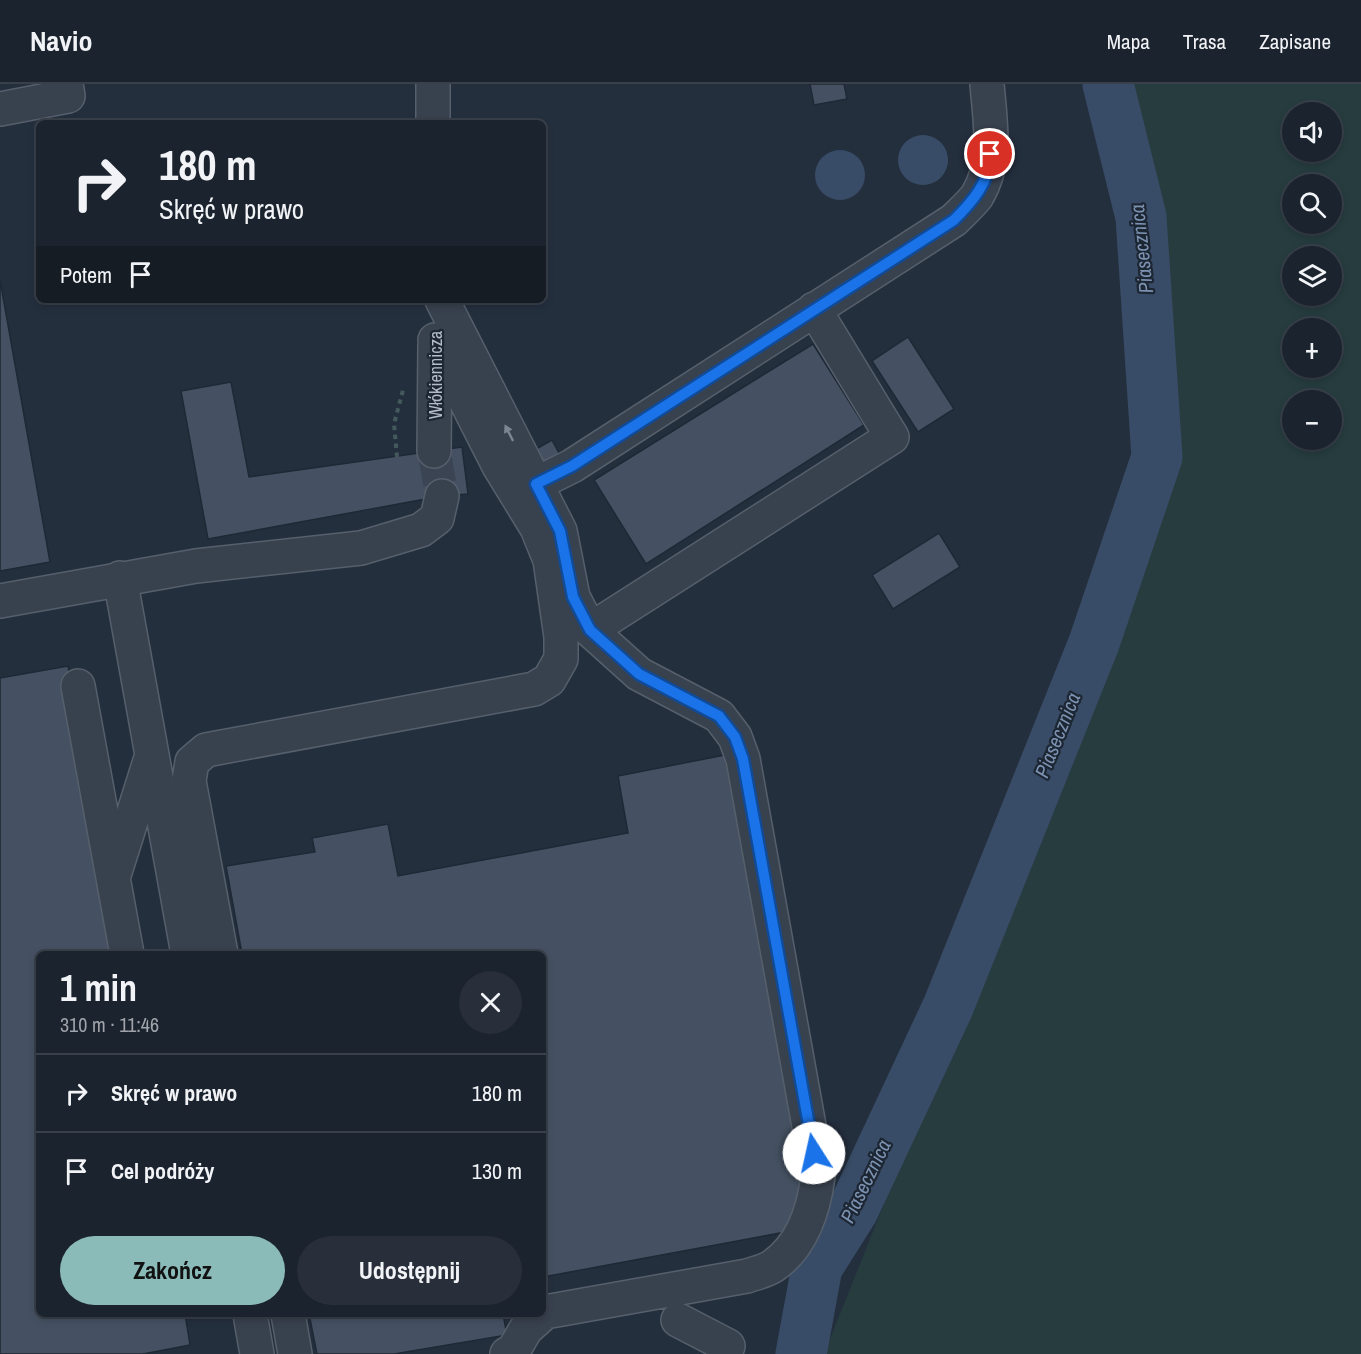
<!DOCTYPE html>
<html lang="pl">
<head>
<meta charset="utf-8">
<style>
  :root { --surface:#1b232e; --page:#282f3a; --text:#f1f3f6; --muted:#a0a4aa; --line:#39404a; --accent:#8bbbb9 }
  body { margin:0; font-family:"Archivo Narrow",sans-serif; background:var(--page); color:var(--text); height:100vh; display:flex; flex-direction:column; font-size:22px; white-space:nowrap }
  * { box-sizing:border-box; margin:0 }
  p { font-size:20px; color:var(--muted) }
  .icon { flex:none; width:33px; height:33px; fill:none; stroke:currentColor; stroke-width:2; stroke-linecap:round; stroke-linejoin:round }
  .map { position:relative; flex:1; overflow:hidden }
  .side { position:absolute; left:36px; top:867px; width:510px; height:366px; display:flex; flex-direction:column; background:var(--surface); border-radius:9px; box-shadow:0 3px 9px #0003,0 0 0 2px var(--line) }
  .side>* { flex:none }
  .banner { position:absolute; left:36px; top:36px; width:510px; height:183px; border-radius:9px; box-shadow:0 3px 9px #0003,0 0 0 2px var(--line); background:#1b232e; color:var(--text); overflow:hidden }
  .tools { position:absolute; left:1282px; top:18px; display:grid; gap:12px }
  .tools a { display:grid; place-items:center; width:60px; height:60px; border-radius:50%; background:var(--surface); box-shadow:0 3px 9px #0003,0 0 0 2px var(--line); font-size:30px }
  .pin { position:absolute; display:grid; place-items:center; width:51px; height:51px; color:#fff; margin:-26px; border:3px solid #fff; border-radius:50%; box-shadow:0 2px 6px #0007 }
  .me { position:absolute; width:66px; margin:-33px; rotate:350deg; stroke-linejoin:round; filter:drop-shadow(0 0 4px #0008) }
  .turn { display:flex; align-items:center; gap:21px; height:126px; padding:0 24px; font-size:27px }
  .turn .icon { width:78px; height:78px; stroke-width:2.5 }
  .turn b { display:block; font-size:42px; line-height:51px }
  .then { display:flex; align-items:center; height:57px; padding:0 24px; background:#0003; gap:12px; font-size:22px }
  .round { display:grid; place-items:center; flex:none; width:63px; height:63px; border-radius:32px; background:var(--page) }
  .overview { display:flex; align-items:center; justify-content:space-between; height:102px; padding:0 24px }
  h1 { font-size:36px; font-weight:700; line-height:45px }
  .cta { display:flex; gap:12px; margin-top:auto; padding:12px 24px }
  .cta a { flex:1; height:69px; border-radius:36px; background:var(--accent); color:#111; font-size:24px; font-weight:700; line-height:69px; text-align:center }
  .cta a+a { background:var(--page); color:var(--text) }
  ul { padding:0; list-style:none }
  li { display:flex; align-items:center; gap:18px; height:78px; padding:0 24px; border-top:2px solid var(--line) }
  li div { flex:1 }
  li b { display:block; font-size:22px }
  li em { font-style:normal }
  header { display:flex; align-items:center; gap:36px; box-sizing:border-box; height:84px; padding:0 30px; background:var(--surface); border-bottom:2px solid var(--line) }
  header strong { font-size:28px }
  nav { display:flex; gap:33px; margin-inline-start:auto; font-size:21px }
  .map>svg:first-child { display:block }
</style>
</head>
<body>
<header>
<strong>Navio</strong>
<nav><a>Mapa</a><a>Trasa</a><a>Zapisane</a></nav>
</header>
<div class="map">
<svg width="1361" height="1270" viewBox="0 0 1361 1270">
  <rect width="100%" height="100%" fill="#242f3e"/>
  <!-- green -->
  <path fill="#263c3f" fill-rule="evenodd" d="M1112 0H1361V1270H824L1091 603 1163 375 1146 135ZM1293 28H1332V68H1293ZM1293 100H1332V140H1293ZM1293 172H1332V212H1293ZM1293 244H1332V284H1293ZM1293 316H1332V356H1293Z"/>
  <!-- water -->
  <path fill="#394c67" d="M898 76a25 25 0 1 1 50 0a25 25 0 1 1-50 0Z
    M815 91a25 25 0 1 1 50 0a25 25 0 1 1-50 0Z"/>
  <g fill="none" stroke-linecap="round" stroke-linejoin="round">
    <!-- river -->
    <path stroke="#394c67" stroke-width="51" d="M801 1270 817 1183 853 1126 948 923 1094 559 1157 373 1141 133 1108 0"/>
  </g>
  <!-- building -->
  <path fill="#455162" stroke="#1f2835" stroke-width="1.5" d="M810 0H844L847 15 814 21Z
    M0 196 50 478 0 487Z
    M908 253 954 325 918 348 872 277Z
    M813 260 864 341 646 480 594 396Z
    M231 298 249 393 462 363 468 410 442 412 208 455 181 307Z
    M552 356 561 373 545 382 536 365Z
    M939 449 960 483 893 525 872 491Z
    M68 582 120 870H39V1230H185L190 1261 143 1270H0V594Z
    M725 671 806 1109 791 1147 543 1193V870H242L226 782 315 768 312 754 388 740 398 792 628 749 618 692Z
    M309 1230H503L507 1251 394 1270H317Z"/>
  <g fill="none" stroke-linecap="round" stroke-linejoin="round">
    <!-- minor-tunnel -->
    <path stroke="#3a4453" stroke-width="33" stroke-dasharray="33 16" stroke-linecap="butt" d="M434 367 442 412"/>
    <!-- minor casing -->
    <g stroke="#565f6c" stroke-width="36">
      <path id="minor" d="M433 0V39
        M0 25 68 12 66 0
        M442 216 560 447 573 513 590 546 639 590 719 632 735 653 743 675 818 1092C814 1125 802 1162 773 1182 766 1187 755 1189 747 1192L545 1228 526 1245 512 1269 507 1270
        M434 367 435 261
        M536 400 572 382 954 136C962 128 971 120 977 112 998 77 990 38 987 0
        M120 494 188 870
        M0 517 196 482 361 464 421 446 437 434 442 412
        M590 546 892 353 814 225
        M78 602 127 870
        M114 791 150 677
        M221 870 189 697 192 678 206 666 534 605 549 596 561 575V553L550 476 537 444 499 382 435 256
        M250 1230 257 1270
        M288 1230 295 1270
        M678 1236 728 1262 723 1270"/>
    </g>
    <!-- path -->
    <path stroke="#44595c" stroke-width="4" stroke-dasharray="4.5 4.5" stroke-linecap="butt" d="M397 373 394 340 403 306"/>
    <!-- minor -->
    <use href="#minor" stroke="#38414e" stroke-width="33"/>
  </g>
  <!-- one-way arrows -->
  <defs><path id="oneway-solid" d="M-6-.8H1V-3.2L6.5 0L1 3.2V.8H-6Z" transform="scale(1.5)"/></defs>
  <use fill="#7c8592" href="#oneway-solid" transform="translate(509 349) rotate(-117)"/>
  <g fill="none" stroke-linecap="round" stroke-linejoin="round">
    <!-- route casing -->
    <g stroke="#114b97" stroke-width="15">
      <path id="route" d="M814 1069 743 675 735 653 719 632 639 590 590 546 573 513 560 447 536 400 572 382 954 136C973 117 990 98 990 70"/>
    </g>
    <!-- route -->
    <use href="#route" stroke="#1a73e8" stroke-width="10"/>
  </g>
  <g text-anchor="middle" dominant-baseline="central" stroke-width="4.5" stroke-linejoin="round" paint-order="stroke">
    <!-- street labels -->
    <g font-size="18" fill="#b4bcc9" stroke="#1d2633">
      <text transform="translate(435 291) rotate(-90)">Włókiennicza</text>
    </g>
    <!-- water labels -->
    <g font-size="20" font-style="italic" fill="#7c92b1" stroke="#1d2633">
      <text transform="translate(1141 165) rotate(-96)">Piasecznica</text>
      <text transform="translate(1057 651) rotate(-68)">Piasecznica</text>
      <text transform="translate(865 1097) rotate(-64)">Piasecznica</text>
    </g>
  </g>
</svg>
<div class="tools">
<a><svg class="icon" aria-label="sound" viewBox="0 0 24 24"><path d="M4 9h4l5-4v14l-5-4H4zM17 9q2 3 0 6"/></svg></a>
<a><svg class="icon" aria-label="search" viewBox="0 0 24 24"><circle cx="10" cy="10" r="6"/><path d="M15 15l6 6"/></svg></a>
<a><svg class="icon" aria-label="layers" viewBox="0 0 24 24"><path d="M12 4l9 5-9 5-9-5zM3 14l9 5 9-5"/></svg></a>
<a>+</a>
<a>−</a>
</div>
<div class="pin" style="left:990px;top:70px;background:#d93025"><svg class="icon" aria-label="arrive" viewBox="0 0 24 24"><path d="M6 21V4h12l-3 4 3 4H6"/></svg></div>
<svg class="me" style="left:814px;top:1069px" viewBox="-20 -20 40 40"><circle r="19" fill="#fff"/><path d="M0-13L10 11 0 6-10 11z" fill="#1a73e8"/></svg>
<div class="banner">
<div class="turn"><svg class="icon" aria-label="right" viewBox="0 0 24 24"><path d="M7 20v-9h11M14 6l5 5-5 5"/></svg><div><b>180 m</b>Skręć w prawo</div></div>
<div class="then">Potem<svg class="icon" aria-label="arrive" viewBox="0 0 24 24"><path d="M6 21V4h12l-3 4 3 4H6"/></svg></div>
</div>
<section class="side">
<div class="overview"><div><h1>1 min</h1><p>310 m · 11:46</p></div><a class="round"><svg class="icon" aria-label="close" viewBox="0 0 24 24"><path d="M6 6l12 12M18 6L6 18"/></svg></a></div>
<ul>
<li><svg class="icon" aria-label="right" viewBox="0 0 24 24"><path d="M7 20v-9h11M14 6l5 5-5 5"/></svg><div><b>Skręć w prawo</b></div><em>180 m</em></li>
<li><svg class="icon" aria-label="arrive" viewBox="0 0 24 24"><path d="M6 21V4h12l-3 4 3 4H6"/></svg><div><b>Cel podróży</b></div><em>130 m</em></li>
</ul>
<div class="cta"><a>Zakończ</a><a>Udostępnij</a></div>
</section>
</div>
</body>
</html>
